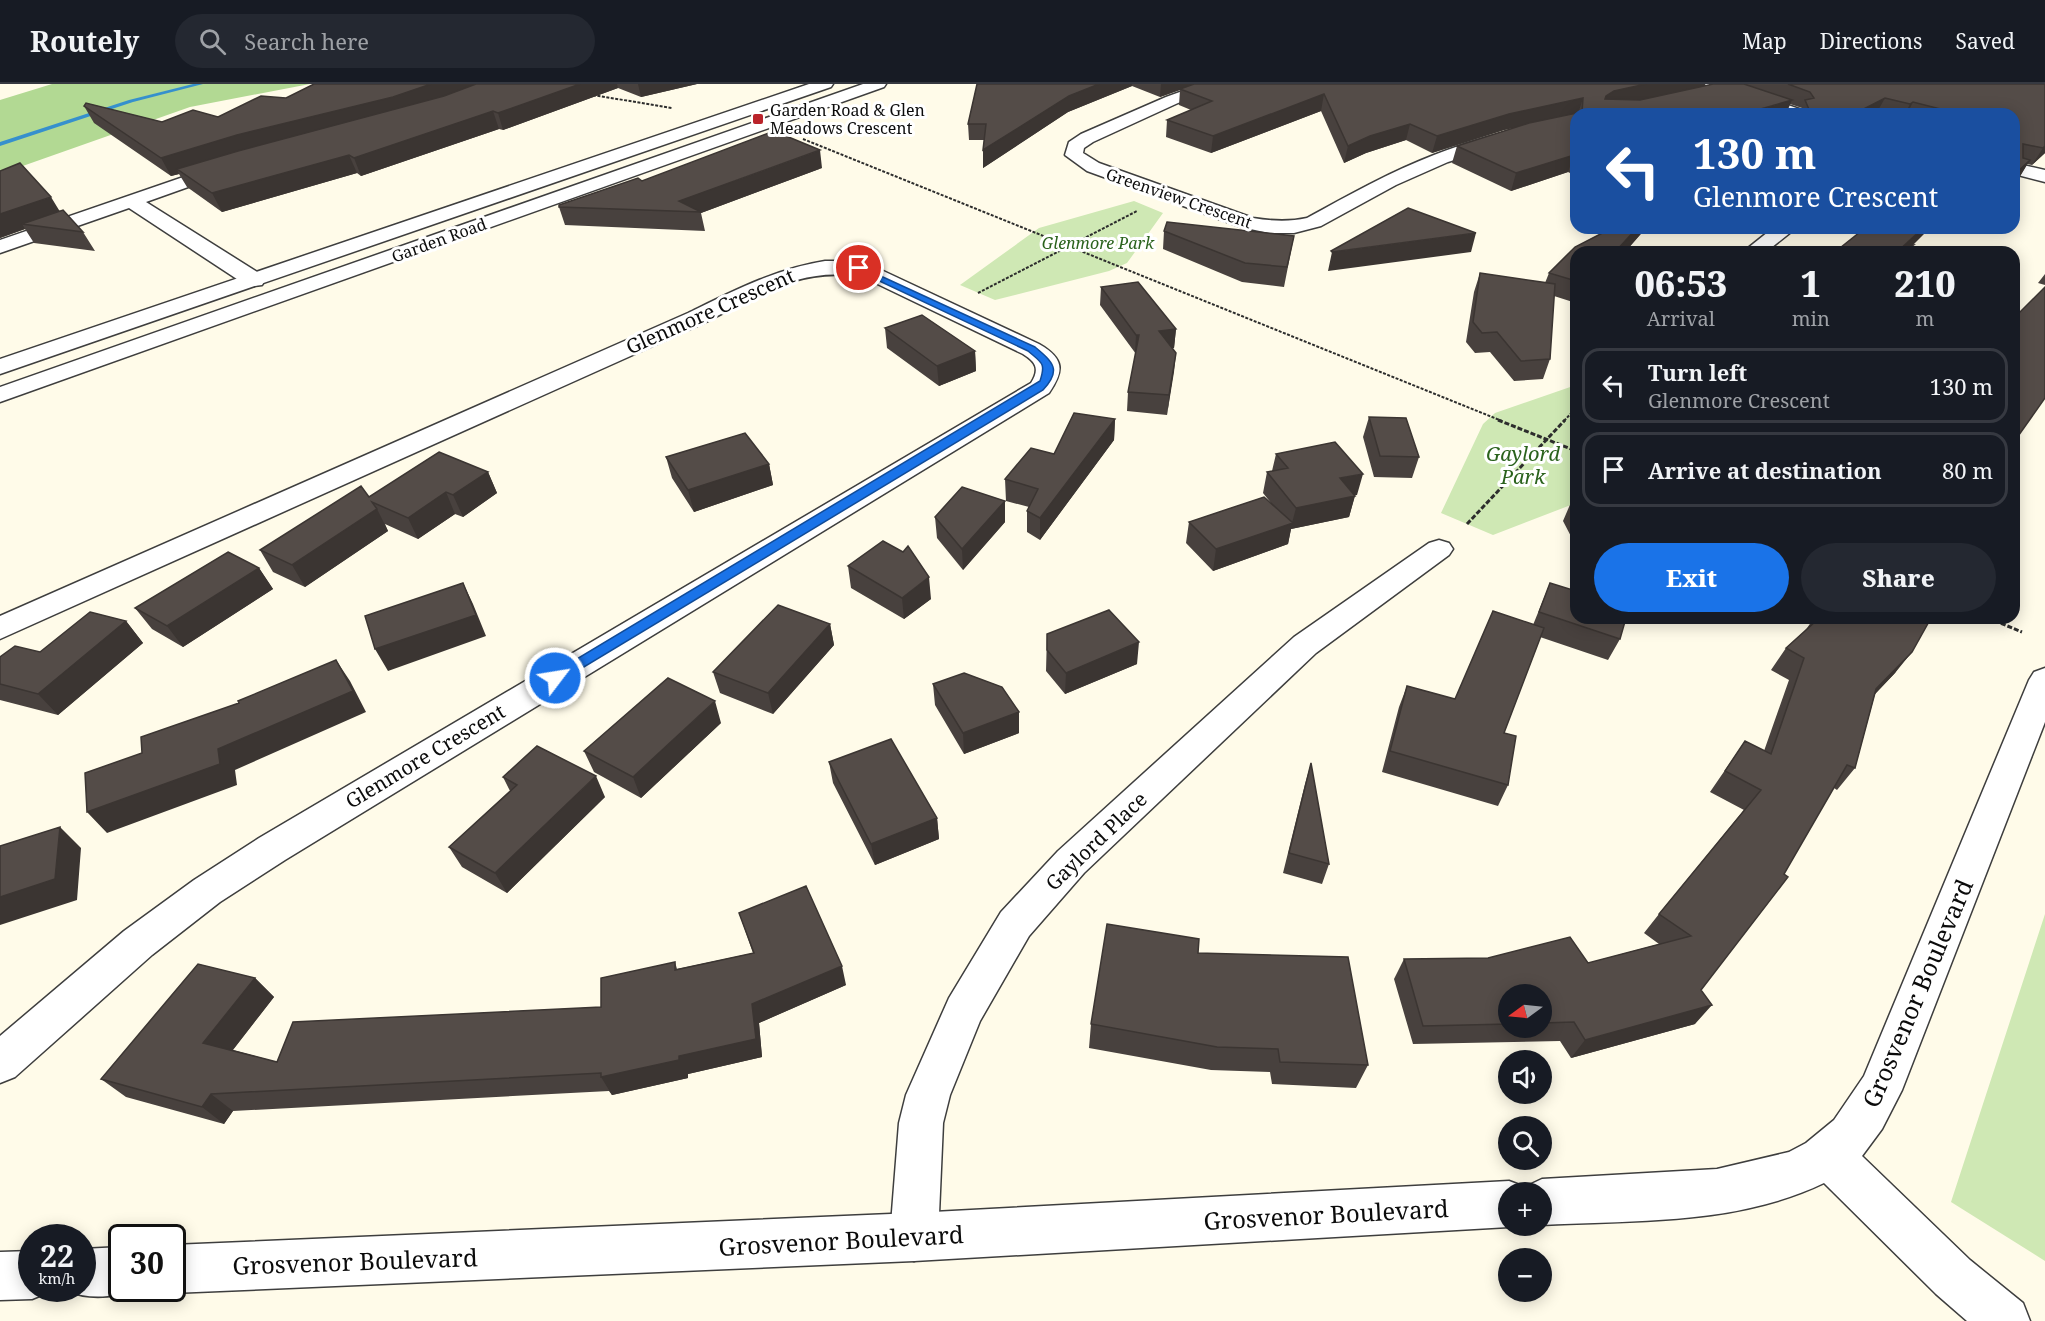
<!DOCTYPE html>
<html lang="en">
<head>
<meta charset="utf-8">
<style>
  :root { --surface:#171b24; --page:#242831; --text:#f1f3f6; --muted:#9ea1a6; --line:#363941; --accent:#1a73e8 }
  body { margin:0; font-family:"Noto Serif",serif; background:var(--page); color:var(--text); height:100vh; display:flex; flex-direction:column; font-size:22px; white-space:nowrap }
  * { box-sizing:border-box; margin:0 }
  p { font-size:20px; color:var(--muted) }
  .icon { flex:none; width:33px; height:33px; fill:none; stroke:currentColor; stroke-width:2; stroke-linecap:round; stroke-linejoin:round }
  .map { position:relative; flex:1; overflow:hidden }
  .panel { position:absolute; left:1570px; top:162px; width:450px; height:378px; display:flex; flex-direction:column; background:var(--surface); border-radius:18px; box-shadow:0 3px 15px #0003 }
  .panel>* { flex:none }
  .guide { position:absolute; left:1570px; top:24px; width:450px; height:126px; border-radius:18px; box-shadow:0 3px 15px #0003; background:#1a4fa0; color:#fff; overflow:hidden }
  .needle { width:39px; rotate:255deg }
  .tools { position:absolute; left:1498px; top:900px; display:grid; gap:12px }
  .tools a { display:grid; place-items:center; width:54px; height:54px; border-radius:50%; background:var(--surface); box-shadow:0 3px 15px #0003; font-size:30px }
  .speed { position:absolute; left:18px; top:1140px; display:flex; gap:12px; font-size:30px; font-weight:700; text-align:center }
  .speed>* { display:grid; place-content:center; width:78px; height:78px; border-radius:50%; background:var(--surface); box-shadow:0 3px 15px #0003; line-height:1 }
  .speed small { font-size:15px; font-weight:400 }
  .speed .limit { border:3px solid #111; border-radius:9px; background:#fff; color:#111 }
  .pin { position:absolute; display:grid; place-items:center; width:51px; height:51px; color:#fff; margin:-26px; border:3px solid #fff; border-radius:50%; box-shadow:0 2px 6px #0007 }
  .me { position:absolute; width:66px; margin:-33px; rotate:59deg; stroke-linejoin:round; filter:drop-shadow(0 0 4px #0008) }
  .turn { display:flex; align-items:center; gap:21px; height:126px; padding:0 24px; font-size:27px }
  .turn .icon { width:78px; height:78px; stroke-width:2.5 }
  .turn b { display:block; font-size:42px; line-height:51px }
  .eta { display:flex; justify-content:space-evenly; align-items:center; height:102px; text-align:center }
  .eta b { font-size:36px; font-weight:800; line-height:42px }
  .primary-button { display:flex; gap:12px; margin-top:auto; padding:12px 24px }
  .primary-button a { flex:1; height:69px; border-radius:36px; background:var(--accent); color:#fff; font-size:24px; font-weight:800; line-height:69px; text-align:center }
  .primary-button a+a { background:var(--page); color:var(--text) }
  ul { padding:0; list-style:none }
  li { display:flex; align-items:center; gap:18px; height:75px; margin:0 12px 9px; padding:0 12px; border:3px solid var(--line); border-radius:18px }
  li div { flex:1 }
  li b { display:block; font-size:22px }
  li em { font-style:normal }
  header { display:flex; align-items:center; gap:36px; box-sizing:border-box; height:84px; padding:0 30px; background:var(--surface); border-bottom:2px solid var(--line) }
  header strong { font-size:28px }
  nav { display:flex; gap:33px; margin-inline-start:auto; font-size:21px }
  .search { width:420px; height:54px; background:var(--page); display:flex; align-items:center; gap:15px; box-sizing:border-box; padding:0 21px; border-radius:33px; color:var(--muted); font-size:22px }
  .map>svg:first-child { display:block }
</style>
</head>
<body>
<header>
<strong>Routely</strong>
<div class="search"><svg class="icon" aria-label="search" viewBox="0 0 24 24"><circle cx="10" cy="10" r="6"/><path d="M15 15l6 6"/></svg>Search here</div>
<nav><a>Map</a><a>Directions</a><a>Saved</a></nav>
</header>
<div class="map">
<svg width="2045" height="1237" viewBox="0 0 2045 1237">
  <rect width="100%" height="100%" fill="#fffbe9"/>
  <!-- green -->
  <path fill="#cfe8b4" d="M1134 117 1163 129 1127 179 1109 187 995 216 960 201 1039 144Z
    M1576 301V419L1493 451 1441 429 1483 340 1495 329Z
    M2045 830V1177L1951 1118Z"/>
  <!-- forest -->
  <path fill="#b2d993" d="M52 0H310L190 23 0 90V16Z"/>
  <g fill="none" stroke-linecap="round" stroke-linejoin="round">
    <!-- stream -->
    <path fill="#3690cd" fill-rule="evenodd" d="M193 0H203L133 18 0 62V58L129 16Z"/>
    <!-- minor casing -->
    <g stroke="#3e3e3e" stroke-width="3">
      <path id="minor" d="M863 0H886L884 3 0 318V303Z
        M1202 0H1225L1223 3 1178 19 1093 58 1084 64 1083 69 1099 79 1253 134C1271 137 1289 138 1307 134 1349 111 1390 88 1434 71 1480 53 1528 42 1576 32V42L1523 54 1448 78 1396 101 1321 142 1294 149H1269L1241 143 1087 87 1065 71 1069 58 1081 50 1166 13Z
        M227 78 233 79 236 83 233 87 146 118 262 191 265 196 262 201 254 202 246 201 129 124 0 169V156Z
        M1773 144H1796L1766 168H1743Z
        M825 177H848L879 185 1039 260C1065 275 1064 287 1049 309L285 776 220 818 152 871 15 993 0 999V952L124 847 194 796 259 754 1031 299C1040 285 1036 278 1023 270L865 194C804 180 757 212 704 239L0 555V532L688 229C733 207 775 185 825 177Z
        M1439 456 1449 459 1453 465 1449 471 1316 569 1084 789 1029 852 980 937 950 1011 943 1039 938 1153 931 1170 914 1177 897 1170 890 1153 899 1039 906 1011 949 914 1001 828 1058 767 1294 553 1429 459Z"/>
    </g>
    <!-- tertiary casing -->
    <g stroke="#3e3e3e" stroke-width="3">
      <path id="tertiary" d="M809 0H833L831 3 0 290V275Z
        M1705 0H1728L1802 26 1804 30H1780L1707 3Z
        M2014 79 2045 86V98L2014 90Z
        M2045 584V638L1902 1006 1882 1045 1862 1072 1970 1176 2023 1219 2030 1237H1967L1936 1210 1824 1099C1737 1141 1637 1136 1542 1141V1108H1509V1142H1514L1509 1143 914 1177 172 1209 160 1204H172V1161L914 1129 1509 1097 1525 1103 1542 1095 1717 1085 1789 1068 1806 1059 1834 1036 1864 992 2029 596 2034 588Z
        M122 1163V1204H138C114 1214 89 1216 65 1206L64 1204H82V1165Z
        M32 1167V1204H51L49 1208 32 1215 0 1216V1168Z"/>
    </g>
    <!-- path-far1 -->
    <path stroke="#2d2d2d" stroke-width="2" stroke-dasharray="3 1.5" stroke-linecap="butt" d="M593 11 672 24
      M803 55 1502 337
      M978 209 1137 127
      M1564 337 1576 324"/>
    <!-- path -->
    <path stroke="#2d2d2d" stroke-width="3" stroke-dasharray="5 2" stroke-linecap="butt" d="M1498 336 1576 367
      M1467 440 1565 336
      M1988 534 2022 548"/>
    <!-- minor -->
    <use href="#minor" fill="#fff" fill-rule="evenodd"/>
    <!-- tertiary -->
    <use href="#tertiary" fill="#fff" fill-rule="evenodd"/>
  </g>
  <!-- wall -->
  <path fill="#48413e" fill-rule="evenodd" d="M314 0H697L641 13 618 4 503 46 499 45 361 92 357 89 222 128 187 103 179 90 171 92 94 39 84 22 162 38 218 33 286 14Z
    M977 0H1705L1704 2 1713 0H2045V69L2032 81 2027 80 2019 94 2014 30H1799L1802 24 1790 20 1576 30V92L1568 88 1511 107 1452 79 1457 62 1513 44 1504 46 1432 69 1406 56 1366 69 1344 79 1321 27 1211 69 1166 53 1167 36 1191 26 1179 21 1180 6 1160 13 1132 2 1068 28 983 84V66L984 56H969L968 40Z
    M822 84 701 129 705 147 565 141 559 123Z
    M0 87 60 127 83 148 95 167 34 159 25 145 0 154Z
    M1612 144H1646L1625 168H1576V219L1554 212 1550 275 1543 295 1514 297 1490 268 1475 269 1466 258 1474 208 1480 189 1545 199 1549 189 1575 163Z
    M1164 147 1294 152 1284 203 1242 198 1163 165Z
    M1916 160 1906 168H1839L1840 164Z
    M2045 190V201L2038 199Z
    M1101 203 1176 245 1174 264H1172L1176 269 1167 331 1127 327 1128 308 1136 270 1100 221Z
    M885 244 975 267 976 287 939 302 887 264Z
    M1369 333 1419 373 1412 394 1374 393 1363 353Z
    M1115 335 1114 356 1040 456 1027 448V427L1029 423 1006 417 1005 395 1054 370Z
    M1276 370 1357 411H1355L1349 433 1291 445 1288 460 1213 487 1186 459 1189 438 1271 419 1263 409 1267 388 1272 387Z
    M666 373 769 380 773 401 694 428 672 394Z
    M488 388 497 409 463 433 455 430 418 455 385 440 388 447 305 503 273 488 260 466 369 413Z
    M1572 416H1576V462L1563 437Z
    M1005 417V438L963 486 937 454 935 433Z
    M848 482 931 515 904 535 851 504Z
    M259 484 273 505 183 563 152 545 135 524Z
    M1550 499 1620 555 1608 576 1540 553 1504 649 1508 701 1498 722 1382 688 1399 623 1407 602 1455 615 1533 541Z
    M1814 534H1931L1895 589 1875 610 1855 684 1837 706 1834 704 1701 906 1695 940 1571 974 1560 957 1413 960 1394 895 1404 875 1588 879 1659 860 1644 849 1659 830 1744 726 1710 708 1745 657 1764 667 1789 596 1771 586 1786 564 1805 547ZM1509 910H1542V944H1509Z
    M126 537 143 559 58 631 0 616V573L40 568Z
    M830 540 834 561 773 630 720 609 713 588Z
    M1047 550 1137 580 1065 610 1046 587Z
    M933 600 1019 628V649L964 670 935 621Z
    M721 639 641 714 594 688 584 667Z
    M829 678 937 734 939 755 875 781 833 699Z
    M1311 679 1329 780 1322 800 1283 789 1305 700Z
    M503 693 605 713 507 809 462 783 449 763 510 707Z
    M739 829 846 901 759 939 762 973 688 990V994L612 1011 609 1007 233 1027 224 1040 126 1013 101 995 255 894 274 913 233 966 277 978 601 923 675 878 677 885 753 869Z
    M1198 869 1368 981 1356 1004 1272 1000 1270 988 1211 986 1089 964 1091 940Z"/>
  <!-- shaded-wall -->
  <path fill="#3b3532" d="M431 0H484L400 30 177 85 179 90 171 92 161 74 237 51Z
    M580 0H617L618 4 503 46 498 29Z
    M638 0H697L641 13Z
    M1099 0H1132V2L1068 28 983 84V66L1069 12Z
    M1161 0H1196L1160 13Z
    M1646 0H1705L1704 3 1600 28 1606 12 1614 7Z
    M1324 10 1321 27 1211 69 1213 52Z
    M1583 14 1578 30H1576L1504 46 1432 69 1437 52 1509 30Z
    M1885 14 1876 30H1854Z
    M1792 16 1786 30H1743Z
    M1913 18 1907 30H1905L1910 20Z
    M493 27 499 45 361 92 354 74Z
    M1410 40 1406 56 1366 69 1344 79 1348 62 1370 52Z
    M2045 62V69L2032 81 2043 64Z
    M820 66 822 84 701 129 679 117Z
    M349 71 357 89 222 128 212 109Z
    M1574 71 1568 88 1511 107 1516 89Z
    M2030 76 2019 94 2014 98V91Z
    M51 113 62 131 22 140 25 145 0 154V130Z
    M1637 144H1646L1625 168H1615Z
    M1923 144H1930L1906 168H1897Z
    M1476 149 1471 168 1328 187 1332 168Z
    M1176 245 1174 264 1158 266 1159 247Z
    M1136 251H1139L1138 269 1135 270Z
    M975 267 976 287 939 302 937 282Z
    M1176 269 1174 288 1167 331 1169 311Z
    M1115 335 1114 356 1040 456V434Z
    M769 380 773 401 694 428 688 406Z
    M488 388 497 409 463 433 453 411Z
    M1363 390 1357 411 1335 415 1340 394Z
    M446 408 455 430 418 455 408 434Z
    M1355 412 1349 433 1291 445 1288 460 1213 487 1216 465 1292 439 1296 424Z
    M1005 417V438L963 486 962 465Z
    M377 425 388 447 305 503 292 481Z
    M259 484 273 505 183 563 167 542Z
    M929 493 931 515 904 535 902 514Z
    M463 499 473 520 486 552 388 587 375 565Z
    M126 537 143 559 58 631 38 610Z
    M830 540 834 561 773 630 768 609Z
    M1139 558 1137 580 1065 610 1066 589Z
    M1912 568 1895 589 1859 627 1876 605Z
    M336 576 350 597 366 628 235 686 237 701 107 749 87 728Z
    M715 617 721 639 641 714 633 693Z
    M1019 628V649L964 670 963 649Z
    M596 692 605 713 507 809 495 789Z
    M937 734 939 755 875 781 871 760Z
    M60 743 81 764 77 816 0 841V813Z
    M842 882 846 901 759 939 762 973 688 990V994L612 1011 601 993 679 972 752 920Z
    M255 894 274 913 224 977 203 959Z
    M1712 921 1695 940 1571 974 1585 956Z
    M211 1010 233 1027 224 1040 202 1023Z"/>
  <!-- building -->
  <path fill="#544c48" stroke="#3b3532" stroke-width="1.5" d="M314 0H431L393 13 237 51 161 74 84 22 86 19 162 38 193 26 218 33 261 12 286 14Z
    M476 0H580L498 29 493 27 354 74 349 71 212 109 177 85 238 67 444 12Z
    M977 0H1099L1069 12 983 66 986 40H968Z
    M1194 0H1646L1614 7 1606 12 1605 15 1640 16 1713 0H1744L1792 16 1743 30H1576V72L1574 71 1516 89 1457 62 1529 39 1582 28 1583 14 1509 30 1437 52 1410 40 1370 52 1348 62 1324 10 1213 52 1167 36 1212 17 1180 5Z
    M1788 0H2045V62L2043 64 2023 60V74L2030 76 2014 91V30H1960L1913 18 1910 20 1885 14 1854 30H1811L1805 16 1814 14 1810 8Z
    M774 47 820 66 679 117 701 128 559 123V121L638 94 642 97Z
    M20 79 51 113 0 130V87Z
    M1408 124 1476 149 1332 168 1331 167Z
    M63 126 83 148 22 140Z
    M1167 138 1294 152 1287 183 1245 179 1164 147Z
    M1612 144H1637L1615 168H1576V197L1549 189 1575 163Z
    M1865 144H1923L1897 168H1852L1840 164Z
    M1480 189 1555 200 1550 275 1521 277 1497 248 1482 249 1473 238Z
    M1138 198 1176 245 1159 247 1176 269 1169 311 1128 308 1139 251H1136L1101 203Z
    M2045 203V314L2014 358V230L2017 231Z
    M922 231 975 267 937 282 885 244Z
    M1074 329 1115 335 1040 434 1027 427 1038 405 1005 395 1031 364 1054 370Z
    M1369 333 1406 334 1419 373 1380 372Z
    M745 349 769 380 688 406 666 373Z
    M1335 358 1363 390 1340 394 1355 412 1296 424 1267 388 1288 384 1276 370Z
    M439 368 488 388 453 411 446 408 408 434 372 418 377 425 292 481 260 466 361 402 369 413Z
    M962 403 1005 417 962 465 935 433Z
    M1264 413 1293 439 1216 465 1189 438Z
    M1572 416H1576V423Z
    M883 457 903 468 908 462 929 493 902 514 848 482Z
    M228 468 259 484 167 542 135 524Z
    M463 499 476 531 375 565 365 532Z
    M1550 499 1576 507V534H1626L1620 555 1539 528Z
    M778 521 830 540 768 609 713 588Z
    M1109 526 1139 558 1066 589 1047 566V550Z
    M1493 527 1544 544 1504 649 1516 652 1508 701 1390 667 1407 602 1455 615Z
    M90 528 126 537 38 610 0 600V573L15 562 40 568Z
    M1814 534H1931L1912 568 1876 605 1855 684 1847 681 1784 790 1788 793 1701 906 1712 921 1585 956 1574 938 1542 939V910H1509V940L1423 942 1404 875 1488 874 1570 853 1588 879 1691 852 1659 830 1761 706 1725 687 1745 657 1771 670 1804 574 1786 564 1817 536Z
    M336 576 353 607 218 665 220 680 87 728 85 689 142 669 141 653 239 619 238 617Z
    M964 589 1002 603 1019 628 963 649 933 600Z
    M668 594 715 617 633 693 584 667Z
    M891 655 937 734 871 760 829 678Z
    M537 662 596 692 495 789 449 763 517 701 503 693Z
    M1311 679 1329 780 1289 769Z
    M60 743 55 795 0 813V762Z
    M806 802 842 882 752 920 756 955 679 972V976L601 993V989L211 1010 202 1023 101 995 198 880 255 894 203 959 277 978 293 938 601 923V894L675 878V886L754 869 739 829Z
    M1107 840 1199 855 1198 869 1348 873 1368 981 1280 978 1278 965 1217 963 1091 940Z"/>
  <!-- route -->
  <path fill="#1a73e8" stroke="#114b97" stroke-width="1.5" d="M859 182 1035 263C1053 278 1062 286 1043 306L559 598H550L548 594 550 591 1040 297C1046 279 1042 279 1028 267L856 186V183Z"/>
  <!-- markers -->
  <rect fill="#ba242a" stroke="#fff" stroke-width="2" x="752" y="29" width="12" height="12" rx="3"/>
  <g text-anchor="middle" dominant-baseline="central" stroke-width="6" stroke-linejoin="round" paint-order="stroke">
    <!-- far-poi labels -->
    <g font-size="16" fill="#0b0b0b" stroke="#fff" text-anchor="start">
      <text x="770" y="26">Garden Road &amp; Glen<tspan x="770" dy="18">Meadows Crescent</tspan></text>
    </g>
    <!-- far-street labels -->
    <g font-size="16" fill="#0b0b0b" stroke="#fff">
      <text transform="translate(1179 114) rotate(19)">Greenview Crescent</text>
      <text transform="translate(439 156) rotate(-20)">Garden Road</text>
    </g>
    <!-- far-park labels -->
    <g font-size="16" font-style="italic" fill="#2a621c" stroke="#fff">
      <text x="1098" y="159">Glenmore Park</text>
    </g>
    <!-- street labels -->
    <g font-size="20" fill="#0b0b0b" stroke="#fff">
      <text transform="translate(710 227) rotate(-24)">Glenmore Crescent</text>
      <text transform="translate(425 672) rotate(-31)">Glenmore Crescent</text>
      <text transform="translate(1096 757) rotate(-44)">Gaylord Place</text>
    </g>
    <!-- park labels -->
    <g font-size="20" font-style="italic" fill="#2a621c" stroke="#fff">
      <text x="1523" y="369">Gaylord<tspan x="1523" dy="23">Park</tspan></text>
    </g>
    <!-- near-street labels -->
    <g font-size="24" fill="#0b0b0b" stroke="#fff">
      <text transform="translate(1917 909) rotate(-67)">Grosvenor Boulevard</text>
      <text transform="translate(1326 1130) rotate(-3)">Grosvenor Boulevard</text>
      <text transform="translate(841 1156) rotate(-3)">Grosvenor Boulevard</text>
      <text transform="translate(355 1177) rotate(-2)">Grosvenor Boulevard</text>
    </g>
  </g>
</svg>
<div class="tools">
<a><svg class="needle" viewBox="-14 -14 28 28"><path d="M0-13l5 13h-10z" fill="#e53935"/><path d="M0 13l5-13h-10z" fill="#9ea1a6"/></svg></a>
<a><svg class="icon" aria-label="sound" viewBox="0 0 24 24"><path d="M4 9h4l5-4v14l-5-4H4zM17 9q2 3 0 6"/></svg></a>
<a><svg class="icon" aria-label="search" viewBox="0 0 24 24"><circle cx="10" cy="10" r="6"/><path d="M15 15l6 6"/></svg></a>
<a>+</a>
<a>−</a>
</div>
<div class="speed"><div>22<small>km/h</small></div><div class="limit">30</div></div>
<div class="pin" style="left:859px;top:184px;background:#d93025"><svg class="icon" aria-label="arrive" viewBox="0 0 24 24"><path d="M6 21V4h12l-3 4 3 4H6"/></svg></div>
<svg class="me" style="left:555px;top:594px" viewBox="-20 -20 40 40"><circle r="17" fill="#1a73e8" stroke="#fff" stroke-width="3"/><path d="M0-11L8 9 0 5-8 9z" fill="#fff"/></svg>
<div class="guide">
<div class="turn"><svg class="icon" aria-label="left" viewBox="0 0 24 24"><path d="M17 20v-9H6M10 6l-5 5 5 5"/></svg><div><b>130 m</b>Glenmore Crescent</div></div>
</div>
<section class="panel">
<div class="eta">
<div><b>06:53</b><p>Arrival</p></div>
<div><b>1</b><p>min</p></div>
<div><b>210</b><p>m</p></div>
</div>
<ul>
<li><svg class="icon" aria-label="left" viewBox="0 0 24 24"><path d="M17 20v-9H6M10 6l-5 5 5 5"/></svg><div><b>Turn left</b><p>Glenmore Crescent</p></div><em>130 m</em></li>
<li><svg class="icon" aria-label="arrive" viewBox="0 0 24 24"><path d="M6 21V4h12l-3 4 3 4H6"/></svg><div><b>Arrive at destination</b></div><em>80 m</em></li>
</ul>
<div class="primary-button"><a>Exit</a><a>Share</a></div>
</section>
</div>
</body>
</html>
